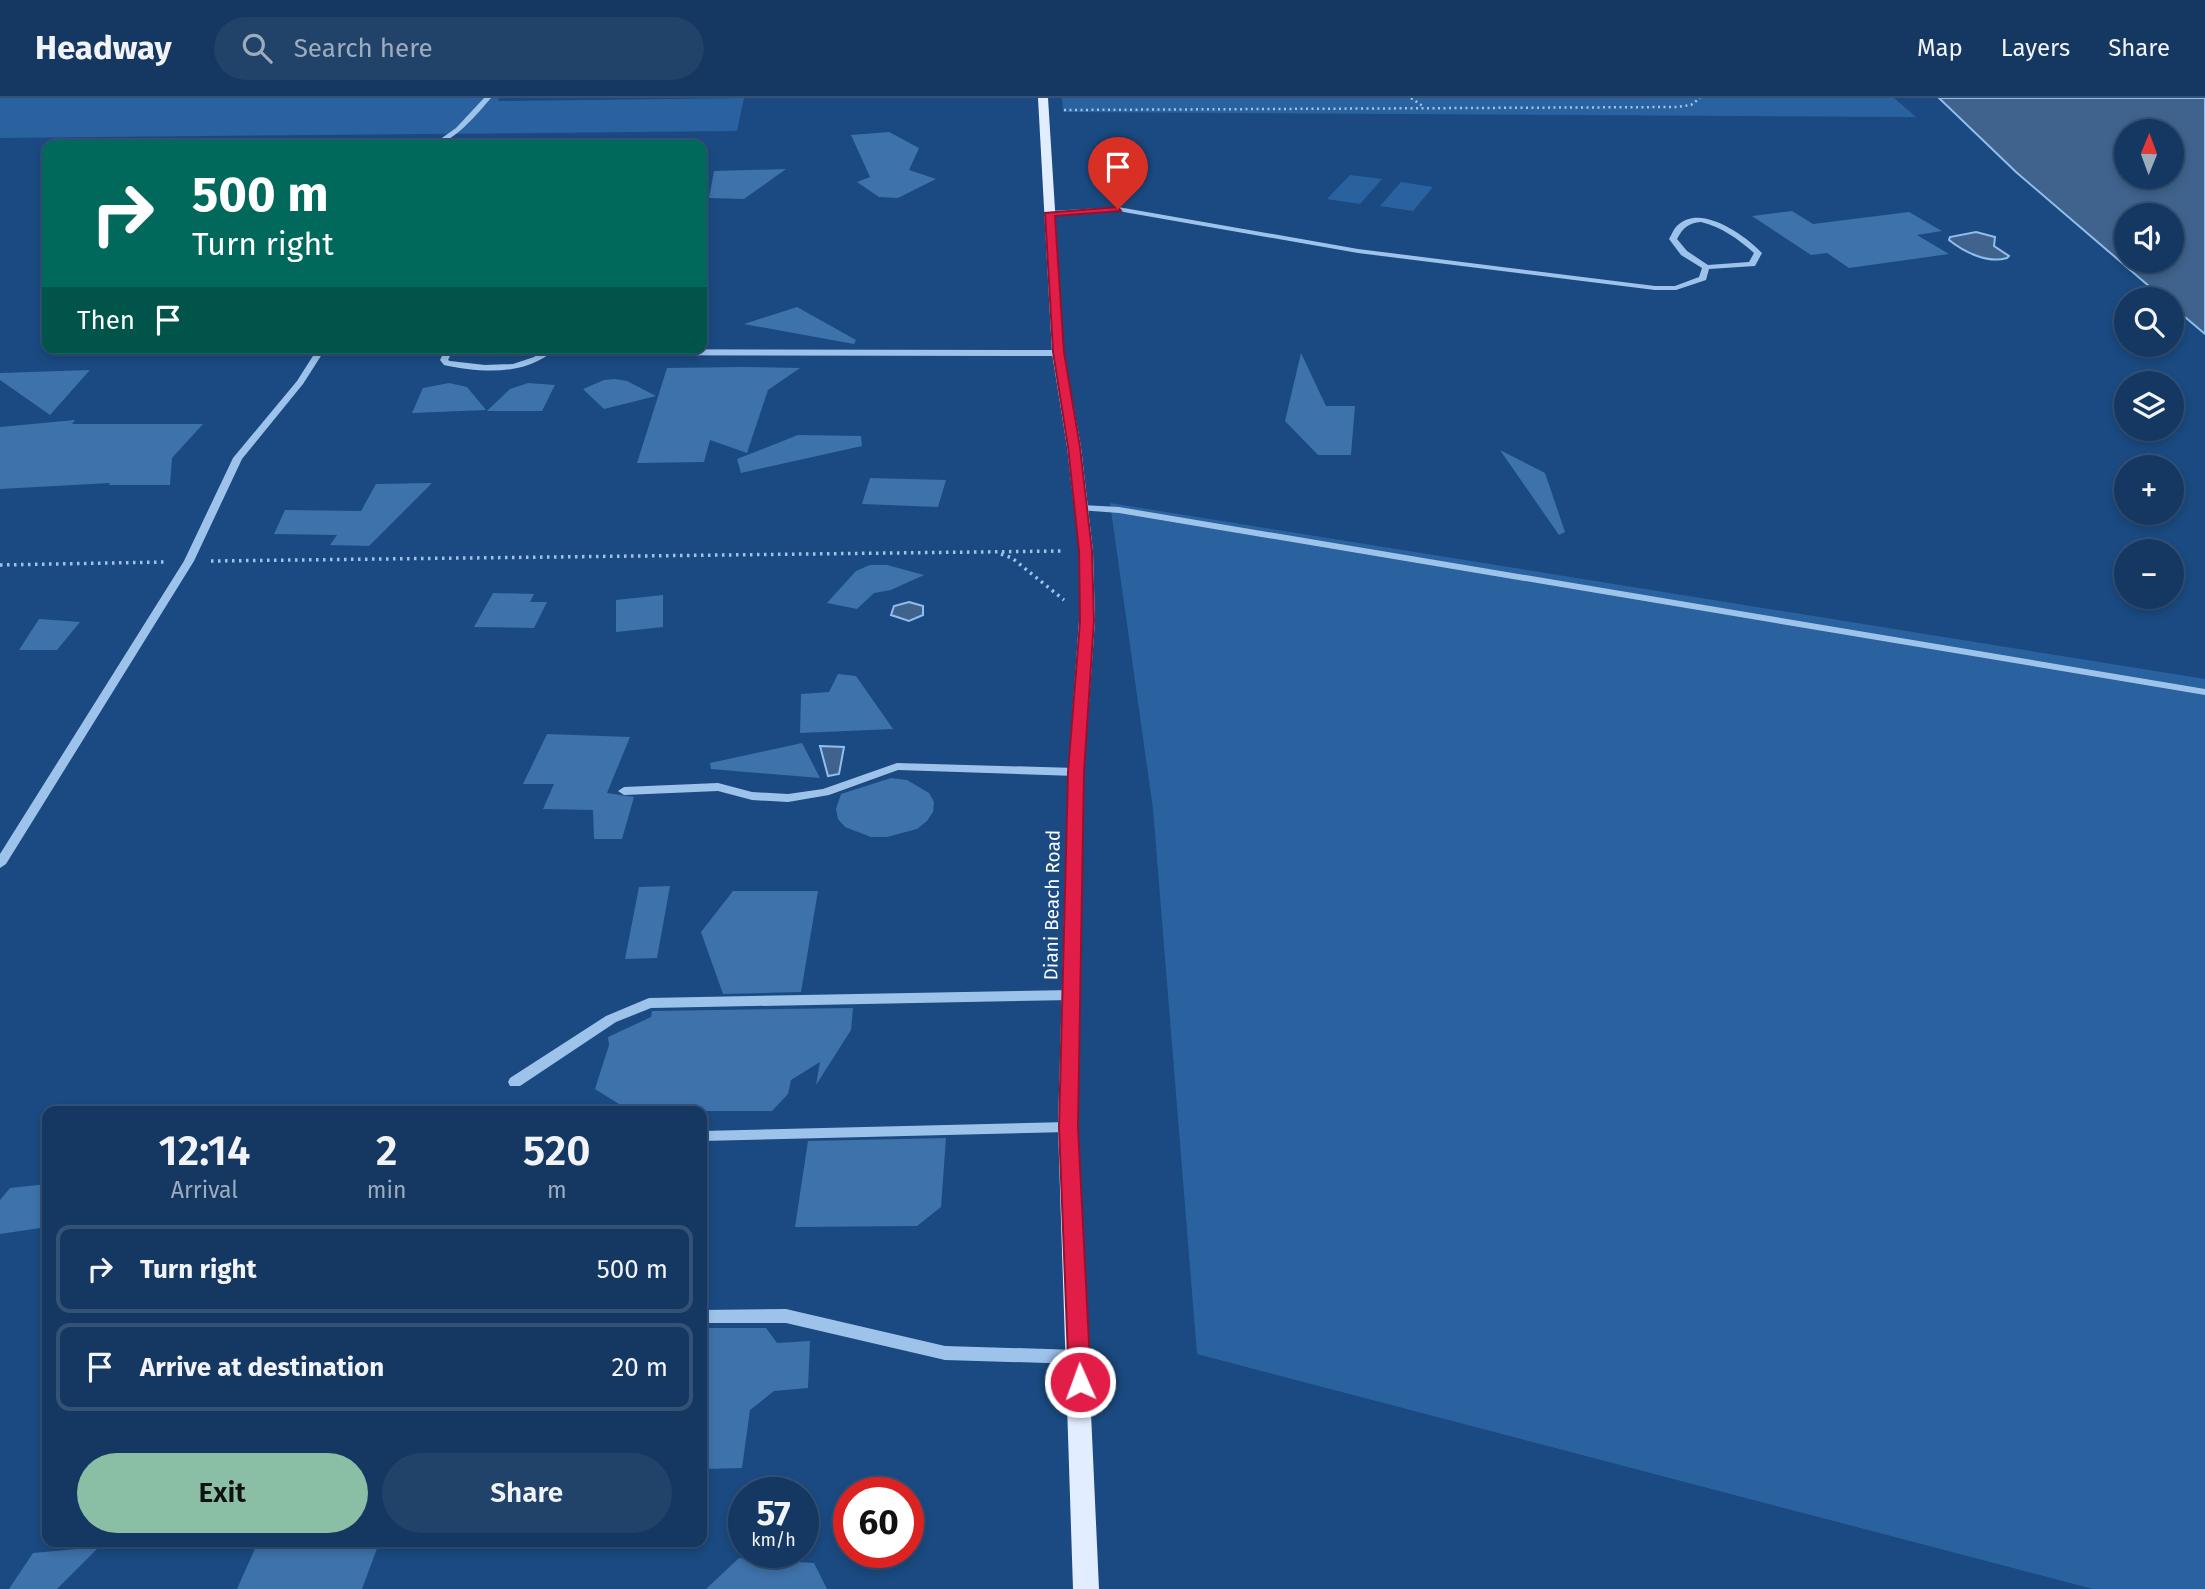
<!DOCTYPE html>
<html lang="en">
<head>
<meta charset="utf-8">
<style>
  :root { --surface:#143861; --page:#21436a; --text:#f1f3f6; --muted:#9dacbd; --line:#335276; --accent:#8abfa5 }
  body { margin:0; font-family:"Fira Sans",sans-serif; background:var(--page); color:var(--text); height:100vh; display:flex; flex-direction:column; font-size:26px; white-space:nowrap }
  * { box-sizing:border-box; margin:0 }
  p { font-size:23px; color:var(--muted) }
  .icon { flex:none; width:38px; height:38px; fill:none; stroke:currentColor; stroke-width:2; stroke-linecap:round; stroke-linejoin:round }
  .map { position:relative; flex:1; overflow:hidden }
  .drawer { position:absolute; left:42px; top:1008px; width:665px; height:441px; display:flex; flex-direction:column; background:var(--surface); border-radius:14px; box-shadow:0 4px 10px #0003,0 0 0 2px var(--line) }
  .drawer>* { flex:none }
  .top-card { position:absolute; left:42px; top:42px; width:665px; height:214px; border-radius:14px; box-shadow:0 4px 10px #0003,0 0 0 2px var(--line); background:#00695c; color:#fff; overflow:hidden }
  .needle { width:46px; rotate:1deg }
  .fabs { position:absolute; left:2114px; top:21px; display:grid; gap:14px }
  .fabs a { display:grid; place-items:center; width:70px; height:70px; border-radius:50%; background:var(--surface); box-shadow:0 4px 10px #0003,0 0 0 2px var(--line); font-size:35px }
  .speed { position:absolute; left:728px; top:1379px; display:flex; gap:14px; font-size:35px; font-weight:700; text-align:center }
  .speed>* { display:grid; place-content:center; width:91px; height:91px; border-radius:50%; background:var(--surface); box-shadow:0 4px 10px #0003,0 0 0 2px var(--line); line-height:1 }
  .speed small { font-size:18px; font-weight:400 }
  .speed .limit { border:10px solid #d22; background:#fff; color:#111 }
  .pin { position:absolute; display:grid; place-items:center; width:60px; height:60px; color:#fff; margin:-72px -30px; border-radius:50% 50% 50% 0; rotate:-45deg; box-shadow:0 0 7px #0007 }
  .pin .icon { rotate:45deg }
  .me { position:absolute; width:77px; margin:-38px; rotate:358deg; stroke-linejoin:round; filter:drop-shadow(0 0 5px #0008) }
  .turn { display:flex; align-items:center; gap:24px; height:147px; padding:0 35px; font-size:32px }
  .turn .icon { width:91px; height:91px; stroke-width:2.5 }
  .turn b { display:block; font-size:49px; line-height:60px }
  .then { display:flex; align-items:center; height:66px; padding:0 35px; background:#0003; gap:14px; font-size:26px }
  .eta { display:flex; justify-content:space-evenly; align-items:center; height:119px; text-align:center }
  .eta b { font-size:42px; font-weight:600; line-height:49px }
  .cta { display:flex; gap:14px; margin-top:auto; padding:14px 35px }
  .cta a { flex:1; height:80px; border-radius:42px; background:var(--accent); color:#111; font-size:28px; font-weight:600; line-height:80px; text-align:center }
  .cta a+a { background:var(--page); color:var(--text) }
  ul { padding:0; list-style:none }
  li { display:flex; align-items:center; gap:21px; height:88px; margin:0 14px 10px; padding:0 21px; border:4px solid var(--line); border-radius:14px }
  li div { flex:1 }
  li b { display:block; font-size:26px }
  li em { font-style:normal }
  header { display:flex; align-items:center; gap:42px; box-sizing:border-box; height:98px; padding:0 35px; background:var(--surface); border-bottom:2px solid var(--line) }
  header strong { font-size:33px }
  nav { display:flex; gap:38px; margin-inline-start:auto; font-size:24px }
  .search { width:490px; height:63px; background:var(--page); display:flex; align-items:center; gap:18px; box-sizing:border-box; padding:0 24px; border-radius:38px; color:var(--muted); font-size:26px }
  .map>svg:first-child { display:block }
</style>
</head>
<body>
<header>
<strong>Headway</strong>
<div class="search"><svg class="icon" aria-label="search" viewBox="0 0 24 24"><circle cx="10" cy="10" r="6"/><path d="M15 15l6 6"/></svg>Search here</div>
<nav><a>Map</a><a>Layers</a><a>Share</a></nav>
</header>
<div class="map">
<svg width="2205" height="1491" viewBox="0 0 2205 1491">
  <rect width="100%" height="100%" fill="#1a4a81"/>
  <!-- green -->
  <path fill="#29629f" d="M0 0H499L498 3 744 0 737 33 0 40Z
    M1062 0H1894L1916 19 1063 14Z
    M1350 77 1382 81 1360 106 1327 101Z
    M1401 84 1433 89 1413 113 1380 108Z
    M1110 405 2205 581V1491H2093L1197 1256 1153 711Z"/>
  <!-- water -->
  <path fill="#3f638c" stroke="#90beed" stroke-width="2" fill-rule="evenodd" d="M1939 0H2205V236L2172 208V201H2164L2016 74ZM2126 33H2172V79H2126ZM2172 117V163H2126V117Z
    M1976 134 1995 139 1994 148 2009 158 2007 160C1988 166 1964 154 1949 142L1950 139Z
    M909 504 923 508V517L909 523 891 517 894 508Z
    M820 648 844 649 839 676 828 678Z"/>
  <!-- building -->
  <path fill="#3e72aa" d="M889 34 919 50 909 72 936 81 898 100 879 99 857 84 870 79 851 37Z
    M786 71 744 101 709 100 714 73Z
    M1792 113 1813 126 1909 114 1942 133 1917 137 1949 156 1849 170 1827 155 1811 157 1752 118Z
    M797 209 856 242 854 246 744 226Z
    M1301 255 1326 308H1355L1351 357H1318L1285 323Z
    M667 270 743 269 800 270 768 292 747 355 710 342 704 364 637 365Z
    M90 272 50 317 0 282V275Z
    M615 281 627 283 656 298 604 311 583 291 604 282Z
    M449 285 467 289 486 312 412 315 423 290Z
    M528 285 555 287 542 313H487L510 291Z
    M75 322 72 326H203L172 360 170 387H109L110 385 0 391V329Z
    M798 337 861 338 862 348 741 375 737 361Z
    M1500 352 1545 375 1565 434 1559 437Z
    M870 380 946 382 938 409 862 406Z
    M432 385 369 448 330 447 337 437 274 436 285 412 361 413 376 386Z
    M870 467H887L924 477 891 492 874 495 857 511 827 505 856 473Z
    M493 495 534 496 530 504H547L534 530 474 529Z
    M663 497V529L616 534V502Z
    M39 521 80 524 57 552H19Z
    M838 576 856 578 893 631 800 635 801 596 829 594Z
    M547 636 630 639 607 695 634 699 622 741H594L593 712 543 711 554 686H523Z
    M802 645 820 680 711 671 710 665Z
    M891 680 907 682 929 695 934 704 933 714 927 723 917 731 887 739H871L845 729 838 721 836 711 841 696Z
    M670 788 657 860 625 861 639 789Z
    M733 793H818L801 894 723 896 701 834Z
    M853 910 851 932 816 987 820 964 791 982 788 996 772 1013H630L595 991 609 947 608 939 651 919 652 913Z
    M946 1040 941 1109 917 1128 795 1129 808 1043Z
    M47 1086V1129L0 1136V1102L10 1090Z
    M702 1230H766L777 1245 810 1243 808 1290 774 1293 750 1312 742 1370 702 1371Z
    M258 1444H346L379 1445 362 1491H237Z
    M99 1449 57 1491H9L33 1455Z
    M739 1460 814 1465 827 1491H706Z"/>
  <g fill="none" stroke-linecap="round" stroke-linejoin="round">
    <!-- path-far1 -->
    <path stroke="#9ec3eb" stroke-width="2.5" stroke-dasharray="2 3.5" stroke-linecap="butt" d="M1411 0 1424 9
      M1064 12 1676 9 1691 7 1700 0"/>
    <!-- path -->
    <path stroke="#9ec3eb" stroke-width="3.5" stroke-dasharray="2.5 4.5" stroke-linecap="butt" d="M1001 456 1012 460 1064 502
      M211 463 1063 453
      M0 467 167 464"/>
    <!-- minor -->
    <path fill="#9ec3eb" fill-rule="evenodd" d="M484 0H491C478 15 452 47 432 47L456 30Z
      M1118 109 1358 151 1655 188H1675L1699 179 1702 170 1681 157 1669 141C1672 136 1674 130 1678 127 1701 105 1746 138 1762 155L1755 168 1709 171 1706 182 1676 192H1655L1358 155 1118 113 1050 117 1046 115 1050 113ZM1701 124C1722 129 1738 141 1754 155L1749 164 1708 167 1687 153 1677 141C1683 130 1688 125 1701 124Z
      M318 250H326L303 286 242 361 194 463 6 766 0 770V756L184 463 233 360 297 283Z
      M446 250H454L448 262 450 263 485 267 513 266 534 259 546 251 1058 252 1062 255 1058 258 548 257C518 278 478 274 444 267L440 262Z
      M1082 407 1119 409 2205 591V597L1119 415 1079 412 1077 410Z
      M897 665 1076 670 1082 674 1076 678 898 672 829 697 788 704 752 702 718 693 624 697 618 693 624 689 718 685 752 694 788 696 823 691Z
      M1072 892 1077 894 1079 897 1077 900 1072 902 651 910 616 924 520 988H510L508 984 510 980 606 918 649 900Z
      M1068 1024 1073 1025 1075 1029 1073 1033 1068 1034 702 1043V1033Z
      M786 1211 945 1248 1079 1252 1085 1254 1087 1259 1085 1264 1079 1266 945 1262 786 1225H702V1212Z"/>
    <!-- major -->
    <path fill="#e2eeff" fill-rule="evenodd" d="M1038 0H1048L1064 255 1081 349 1093 453 1095 523 1084 674 1078 1029 1099 1491H1073L1058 1029 1068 674 1079 523V453L1067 349 1052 255Z"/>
  </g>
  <!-- route -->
  <path fill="#e11d48" stroke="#92132f" stroke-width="2" d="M1118 109 1121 113 1055 118 1064 254 1080 349 1092 453 1094 523 1084 674 1078 1029 1091 1284 1088 1291 1080 1294 1073 1291 1069 1284 1059 1029 1068 674 1080 523 1079 453 1068 349 1053 254 1045 115Z"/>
  <g text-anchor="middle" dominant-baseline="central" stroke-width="7" stroke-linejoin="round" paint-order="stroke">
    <!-- street labels -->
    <g font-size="19" fill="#fff" stroke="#1a4a81">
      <text transform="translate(1052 807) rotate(-89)">Diani Beach Road</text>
    </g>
  </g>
</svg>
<div class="fabs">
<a><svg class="needle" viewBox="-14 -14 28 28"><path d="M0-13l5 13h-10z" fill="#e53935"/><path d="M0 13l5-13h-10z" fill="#9dacbd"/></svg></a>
<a><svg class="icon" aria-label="sound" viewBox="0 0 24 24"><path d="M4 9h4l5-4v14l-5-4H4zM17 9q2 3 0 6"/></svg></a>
<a><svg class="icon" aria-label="search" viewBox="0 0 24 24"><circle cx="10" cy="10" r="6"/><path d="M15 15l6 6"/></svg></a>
<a><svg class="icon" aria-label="layers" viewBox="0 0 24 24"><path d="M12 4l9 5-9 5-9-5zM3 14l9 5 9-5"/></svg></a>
<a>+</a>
<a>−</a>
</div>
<div class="speed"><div>57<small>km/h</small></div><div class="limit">60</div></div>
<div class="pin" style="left:1118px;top:111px;background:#d93025"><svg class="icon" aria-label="arrive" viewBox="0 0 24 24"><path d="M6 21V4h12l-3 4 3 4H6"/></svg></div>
<svg class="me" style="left:1080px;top:1284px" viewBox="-20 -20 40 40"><circle r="17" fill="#e11d48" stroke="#fff" stroke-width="3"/><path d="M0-11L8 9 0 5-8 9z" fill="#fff"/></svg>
<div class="top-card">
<div class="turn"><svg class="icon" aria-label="right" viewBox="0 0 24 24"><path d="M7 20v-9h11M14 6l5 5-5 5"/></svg><div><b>500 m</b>Turn right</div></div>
<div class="then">Then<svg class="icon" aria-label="arrive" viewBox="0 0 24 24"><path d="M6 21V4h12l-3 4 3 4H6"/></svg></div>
</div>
<section class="drawer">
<div class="eta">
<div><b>12:14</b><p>Arrival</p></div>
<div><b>2</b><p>min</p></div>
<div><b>520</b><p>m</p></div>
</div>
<ul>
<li><svg class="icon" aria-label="right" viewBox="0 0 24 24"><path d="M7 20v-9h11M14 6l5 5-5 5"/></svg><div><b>Turn right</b></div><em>500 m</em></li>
<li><svg class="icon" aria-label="arrive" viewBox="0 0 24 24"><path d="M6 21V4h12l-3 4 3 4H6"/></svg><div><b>Arrive at destination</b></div><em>20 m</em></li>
</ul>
<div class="cta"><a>Exit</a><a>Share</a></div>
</section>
</div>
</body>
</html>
